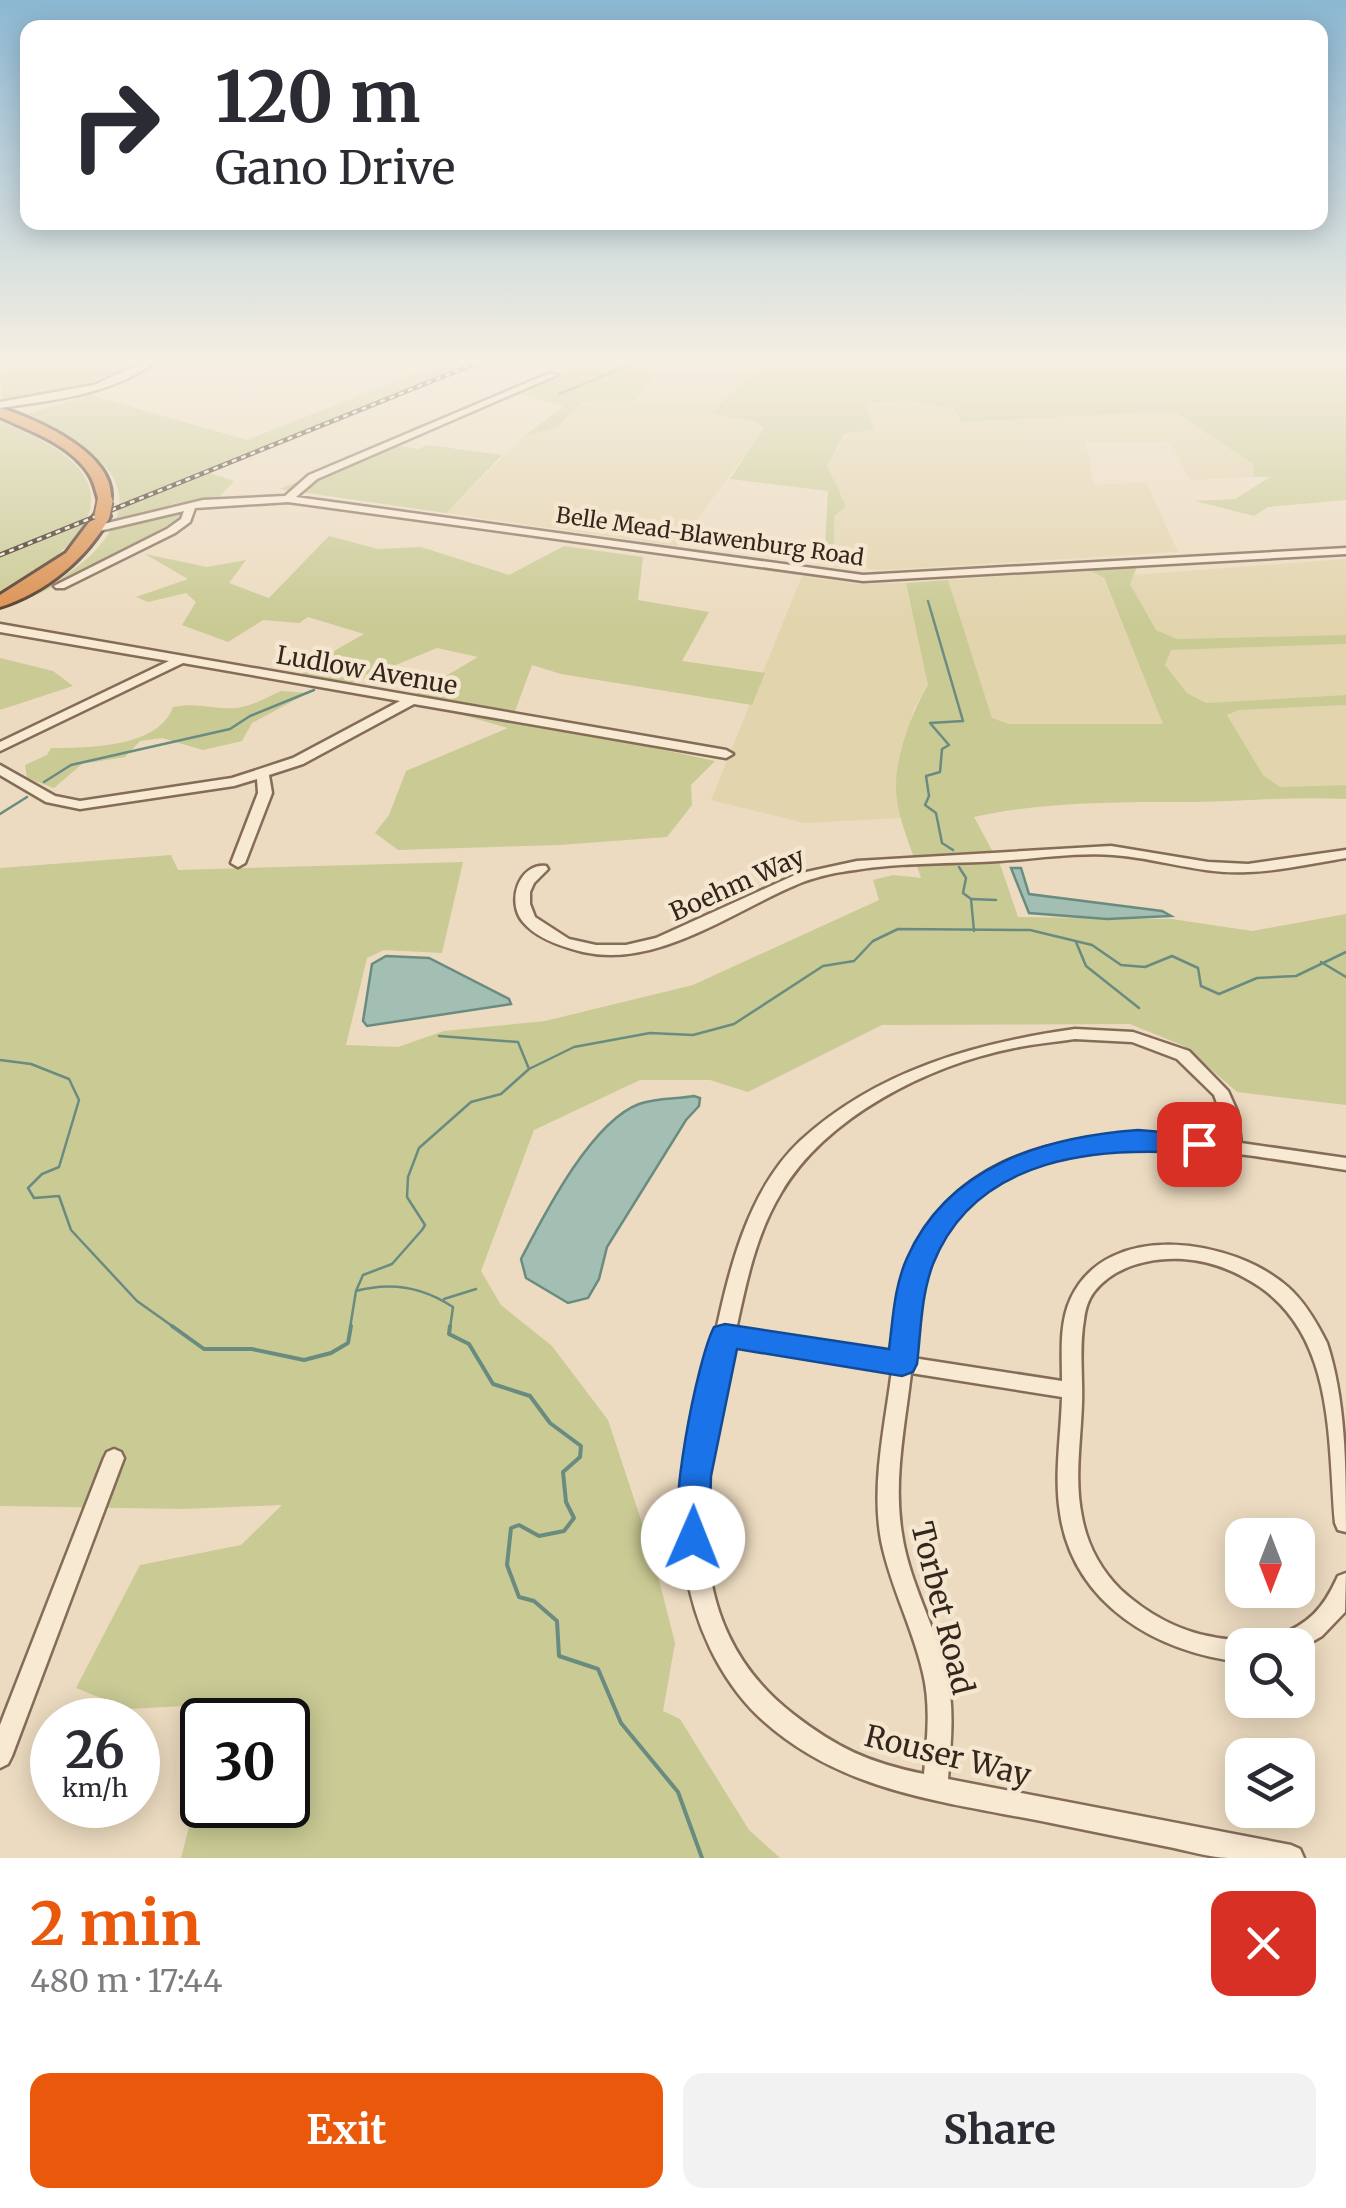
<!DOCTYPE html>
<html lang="en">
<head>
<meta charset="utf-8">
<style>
  :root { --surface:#fff; --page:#f2f2f3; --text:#2b2b33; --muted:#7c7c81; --accent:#ea580c }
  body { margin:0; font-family:Merriweather,serif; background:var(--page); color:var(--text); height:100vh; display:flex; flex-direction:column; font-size:38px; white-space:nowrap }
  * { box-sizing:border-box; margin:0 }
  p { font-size:32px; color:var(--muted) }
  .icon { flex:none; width:55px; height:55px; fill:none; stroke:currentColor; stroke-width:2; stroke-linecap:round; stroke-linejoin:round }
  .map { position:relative; height:1858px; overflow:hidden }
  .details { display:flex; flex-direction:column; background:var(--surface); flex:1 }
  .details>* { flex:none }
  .hud { position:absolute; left:20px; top:20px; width:1308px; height:210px; border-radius:20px; box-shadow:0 5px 25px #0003; background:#fff; color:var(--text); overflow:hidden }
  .needle { width:65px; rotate:180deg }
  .fabs { position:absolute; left:1225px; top:1518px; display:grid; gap:20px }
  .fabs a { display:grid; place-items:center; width:90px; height:90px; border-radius:20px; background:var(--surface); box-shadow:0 5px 25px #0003; font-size:50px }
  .speed { position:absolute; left:30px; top:1698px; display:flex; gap:20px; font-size:50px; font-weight:700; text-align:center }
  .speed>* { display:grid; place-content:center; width:130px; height:130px; border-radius:50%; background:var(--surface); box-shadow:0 5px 25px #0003; line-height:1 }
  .speed small { font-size:25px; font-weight:400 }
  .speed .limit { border:5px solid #111; border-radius:15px; background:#fff; color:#111 }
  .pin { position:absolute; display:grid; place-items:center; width:85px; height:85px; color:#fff; margin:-42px; border-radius:20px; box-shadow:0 5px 15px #0006 }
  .me { position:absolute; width:110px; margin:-55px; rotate:1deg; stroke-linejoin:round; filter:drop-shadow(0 0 8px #0008) }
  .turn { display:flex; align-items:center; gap:35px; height:210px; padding:0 30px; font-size:45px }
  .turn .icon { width:130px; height:130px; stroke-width:2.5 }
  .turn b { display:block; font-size:70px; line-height:85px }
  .round { display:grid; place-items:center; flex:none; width:105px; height:105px; border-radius:20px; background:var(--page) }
  .overview { display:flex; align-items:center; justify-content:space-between; height:170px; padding:0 30px }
  h1 { font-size:60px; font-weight:700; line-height:75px; color:var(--accent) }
  .action { display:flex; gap:20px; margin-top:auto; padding:20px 30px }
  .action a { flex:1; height:115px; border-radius:20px; background:var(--accent); color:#fff; font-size:40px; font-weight:700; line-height:115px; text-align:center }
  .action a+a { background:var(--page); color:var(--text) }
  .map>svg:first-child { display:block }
</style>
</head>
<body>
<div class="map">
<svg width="1346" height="1858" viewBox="0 0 1346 1858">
  <rect width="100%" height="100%" fill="#ecdbc0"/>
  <!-- farmland -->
  <path fill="#e2d4ad" d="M665 362H798L712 412 756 422 765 428 677 546 446 513 523 437 558 427 581 402 636 400 646 369Z
    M907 401 953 408 962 422 1173 411 1253 464 1254 477 1191 480 1167 441 1086 443 1094 485 1146 482 1178 552 883 570 828 566 834 564V515L827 466 865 403Z
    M1346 559V635L1177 639 1156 630 1130 584 1134 575Z
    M1089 570 1103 578 1164 725 1009 724 992 718 948 580Z
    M802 576 858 584 906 583 928 685 914 708 896 784 902 818 804 823 711 800Z
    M1346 644V695L1206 703 1187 693 1165 665 1170 650Z
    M1346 705V785L1280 787 1263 775 1227 715 1239 710Z"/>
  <!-- green -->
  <path fill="#c9ca94" d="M0 362H138L70 391 2 401Z
    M444 362H479L206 472 234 481 220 496 171 504 180 518 103 563 36 595C54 582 76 570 92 554 162 482 84 445 27 414L90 395 247 440Z
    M529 362H665L647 368 657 373 635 400 581 402 558 427 523 437 564 406 518 393 569 370Z
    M798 362H1346V500L1268 507 1254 516 1195 501 1235 499 1270 477H1254L1253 464 1173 411 962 422 953 408 907 401 866 403 874 429 844 434 827 466 846 506 834 516V564L812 565 824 564 828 491 730 479 764 428 756 422 711 413 760 366 790 367Z
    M0 421C22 432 49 441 68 458 133 512 45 569 0 594Z
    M385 444 418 449 428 445 502 455 446 513 280 489Z
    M329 536 378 549 421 547 509 575 564 546 643 557 638 600 709 612 682 661 765 673 752 705 561 674 532 665 513 717 715 761 691 785 692 805 667 837 559 845 398 850 375 833 389 815 406 771 508 728 407 699 478 657 437 648 342 687 301 680 304 668 364 634 308 617 299 623 263 620 228 642 182 625 196 602 186 593 148 602 136 597 188 579 145 554 207 567 246 560 229 583 269 598Z
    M1137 567 1130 584 1156 630 1177 639 1346 635V644L1171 650 1165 665 1187 693 1206 703 1346 695V705L1239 710 1227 715 1263 775 1280 787 1346 785V799C1291 796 1238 802 1183 802 1116 802 1040 802 974 817L1001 867 1018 917 1172 919 1252 931 1346 914V1105L1237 1092 1184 1046 1130 1024 882 1025 748 1092 710 1080H640L534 1130 481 1271 501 1305 552 1346 608 1420 653 1556 675 1643 663 1711 680 1719 749 1830 780 1858H181L202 1776V1805H288V1720H217L220 1704 128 1709 76 1688 140 1565 241 1545 282 1505 184 1509 0 1506V868L171 855 178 870 463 862 442 953 384 950 367 958 346 1045 398 1047 444 1031 545 1021 693 985 879 900 873 880 893 875 921 878C912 849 895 814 896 784 897 752 912 712 928 685L906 583 948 580 992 718 1009 724H1163L1104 578 1089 570Z
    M0 658 53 671 73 686 0 710Z
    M281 691 308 693 252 723 242 741 203 750 162 738 140 741 125 757 82 764 54 788 27 778 25 765 47 755 51 748C86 748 159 748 173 707 201 702 211 710 236 708 251 707 267 697 281 691Z"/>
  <!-- water -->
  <path fill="#a3bfb4" stroke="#6a8c80" stroke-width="2.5" d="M1011 868H1021L1029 894 1162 911 1171 916 1107 919 1029 913Z
    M386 956 429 958 509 999 511 1004 367 1026 363 1021 372 964Z
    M694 1096 700 1098 699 1106 686 1120 607 1247 599 1279 588 1298 568 1303 526 1278 521 1259C544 1215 591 1122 639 1104 655 1098 677 1099 694 1096Z"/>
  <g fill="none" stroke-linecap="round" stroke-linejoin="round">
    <!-- stream-far1 -->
    <path stroke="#6a8c80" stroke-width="2.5" d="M559 394 638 362
      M928 601 963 721 930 723 949 745 942 749 940 772 926 776 929 796 925 805 936 813 942 843 953 850
      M44 782 71 765 230 729 250 716 314 690
      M0 814 27 797
      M959 867 966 878 963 893 971 899 974 931
      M972 899 996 900
      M1076 942 1086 966 1139 1008
      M1321 962 1346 977
      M439 1036 518 1042 529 1069
      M0 1060 31 1064 69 1079 79 1100 59 1167 42 1174 28 1188 34 1198 59 1196 71 1230 137 1301 175 1328
      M356 1291 363 1275 392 1264 422 1230 425 1225 407 1197 408 1177 419 1148 471 1102 501 1094 529 1069 574 1047 650 1033 693 1035 734 1024 823 966 854 961 873 941 898 929 1030 930 1092 945 1121 965 1145 967 1172 956 1198 968 1201 986 1219 994 1257 978 1296 976 1346 952
      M444 1299 476 1289
      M350 1328 356 1291C392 1281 423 1287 453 1307L450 1328"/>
    <!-- stream -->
    <path stroke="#6a8c80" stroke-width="4" d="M172 1326 204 1349H252L304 1360 331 1353 348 1343 351 1326
      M450 1326 449 1334 469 1344 493 1384 530 1396 550 1423 581 1446 580 1457 563 1472 566 1502 574 1518 564 1531 539 1536 519 1525 511 1528 507 1565 519 1597 534 1601 557 1621 559 1656 598 1669 621 1723 678 1792 702 1858"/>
    <!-- minor casing -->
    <g stroke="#856c58" stroke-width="5">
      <path id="minor" d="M144 362H155C111 395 52 400 0 408V402L94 385Z
        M550 373 557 375 317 479 296 497 863 575 1346 548V554L863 581 288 502 195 508 190 522 175 533 64 588H56L54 586 167 529 181 519 184 511 95 532 91 531V527L203 500 285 496 309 475Z
        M0 624 726 750 733 754 726 758 414 704 303 764 269 775 272 793 245 863 238 867 231 863 258 793 257 779 234 786 80 809 46 802 0 775V765L55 796 80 801 232 778 293 758 400 701 183 663 0 751V742L169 661 0 632Z
        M1111 846 1208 862 1248 864 1346 850V858C1314 863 1281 871 1248 872 1202 875 1158 858 1113 855 1078 852 1034 859 999 861 952 864 901 862 855 870 838 872 819 876 803 882 735 909 659 969 583 952 563 947 537 939 523 922 506 902 519 863 546 866L548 869 534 883 530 892V904L535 917 569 939 596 945H626L656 938 797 874 857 861Z
        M1075 1029 1133 1032 1189 1051 1228 1091 1237 1111 1241 1143 1346 1158V1170C1245 1155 1100 1125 1006 1175 973 1193 946 1226 930 1260 915 1289 915 1326 913 1358L1062 1381C1062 1354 1059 1323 1071 1298 1108 1219 1234 1239 1288 1287 1305 1302 1317 1323 1327 1343 1346 1401 1346 1470 1346 1532L1338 1530 1335 1523C1328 1442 1335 1339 1260 1287 1236 1271 1212 1261 1183 1259 1151 1257 1114 1266 1094 1292 1088 1300 1085 1310 1084 1320 1079 1348 1083 1376 1082 1403 1081 1440 1074 1479 1082 1517 1087 1544 1100 1569 1120 1589 1146 1613 1178 1631 1213 1637 1226 1640 1238 1639 1250 1643L1242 1645V1662C1157 1653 1073 1604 1060 1513 1054 1475 1061 1436 1062 1397L911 1373C905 1426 893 1480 902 1534 909 1582 935 1625 946 1672 955 1707 951 1743 948 1779L1291 1845 1300 1849 1304 1858C1279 1858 1253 1858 1228 1858 1209 1857 1188 1851 1169 1847 1130 1839 1090 1831 1051 1823 947 1802 839 1793 758 1716 719 1678 694 1623 686 1570 676 1503 693 1433 708 1368 725 1291 740 1198 800 1141 876 1071 975 1043 1075 1029ZM1075 1039 1132 1042 1177 1059 1214 1095 1220 1111 1224 1141C1130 1132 1022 1129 949 1200 941 1209 935 1221 928 1232 920 1245 911 1257 907 1272 898 1298 896 1327 893 1355L736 1330C746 1283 756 1234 781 1193 826 1116 929 1065 1014 1048 1034 1044 1055 1042 1075 1039ZM732 1345 892 1370C885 1426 871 1484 881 1540 890 1586 913 1628 923 1673 931 1706 927 1740 924 1774 869 1763 837 1748 793 1714 672 1620 704 1475 732 1345Z
        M114 1449 121 1452 124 1458 12 1756 8 1764 0 1768V1725L104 1458 107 1452Z
        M1346 1573 1345 1612 1322 1636 1298 1650V1645H1273L1276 1637C1310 1623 1323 1609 1338 1576Z"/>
    </g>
    <!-- highway casing -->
    <g stroke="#523b2d" stroke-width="6">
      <path id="highway" d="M0 408C37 419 121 456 110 504H100C96 494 95 483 89 474 70 444 30 431 0 417Z
        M96 513 110 516C88 558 45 593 0 607V595L66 553Z"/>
    </g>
    <!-- minor -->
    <use href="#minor" fill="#f8e9d3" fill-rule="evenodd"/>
    <!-- highway -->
    <use href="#highway" fill="#db9051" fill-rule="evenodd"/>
    <!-- rail casing -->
    <g stroke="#35261d" stroke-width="5">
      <path id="rail" d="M0 555 479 362"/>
    </g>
    <!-- rail -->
    <use href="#rail" stroke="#f4e6cf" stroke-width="2.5" stroke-dasharray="5" stroke-linecap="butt"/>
    <!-- highway-bridge casing -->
    <g stroke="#523b2d" stroke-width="19" stroke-linecap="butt">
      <path id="highway-bridge" d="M102 516 105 501"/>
    </g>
    <!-- highway-bridge -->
    <use href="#highway-bridge" stroke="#db9051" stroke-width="15"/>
  </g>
  <!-- sky -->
  <linearGradient id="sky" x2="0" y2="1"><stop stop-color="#8cb8d3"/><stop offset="0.58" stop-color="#f6efe3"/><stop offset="1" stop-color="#f6efe3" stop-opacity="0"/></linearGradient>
  <rect width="1346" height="622" fill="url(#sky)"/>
  <!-- route -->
  <path fill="#1a73e8" stroke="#114b97" stroke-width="2.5" d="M1138 1130 1199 1135 1208 1138 1212 1144 1208 1151 1199 1154C1100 1146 976 1155 933 1264 921 1296 921 1330 917 1364L913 1372 902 1376 737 1349 711 1476 709 1538 704 1549 693 1553 681 1549C666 1517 697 1360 714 1327L725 1324 889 1349C893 1319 894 1287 907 1258 948 1165 1045 1137 1138 1130Z"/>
  <g text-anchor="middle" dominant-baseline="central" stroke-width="9" stroke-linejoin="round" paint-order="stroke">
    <!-- far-street labels -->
    <g font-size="22" fill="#35261d" stroke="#f4e6cf">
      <text transform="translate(710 536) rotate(8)">Belle Mead-Blawenburg Road</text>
    </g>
    <!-- street labels -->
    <g font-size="25" fill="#35261d" stroke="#f4e6cf">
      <text transform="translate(367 670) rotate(10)">Ludlow Avenue</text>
      <text transform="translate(737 884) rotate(-24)">Boehm Way</text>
    </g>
    <!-- near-street labels -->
    <g font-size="30" fill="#35261d" stroke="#f4e6cf">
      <text transform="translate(943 1608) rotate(76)">Torbet Road</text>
      <text transform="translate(948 1755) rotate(14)">Rouser Way</text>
    </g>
  </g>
</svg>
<div class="fabs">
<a><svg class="needle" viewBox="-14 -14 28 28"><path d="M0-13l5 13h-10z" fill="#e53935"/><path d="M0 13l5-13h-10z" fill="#7c7c81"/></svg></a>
<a><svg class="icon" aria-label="search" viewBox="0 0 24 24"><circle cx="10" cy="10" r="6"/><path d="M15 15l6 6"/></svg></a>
<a><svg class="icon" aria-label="layers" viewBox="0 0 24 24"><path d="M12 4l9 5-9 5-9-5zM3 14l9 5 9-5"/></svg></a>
</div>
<div class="speed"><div>26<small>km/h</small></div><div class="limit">30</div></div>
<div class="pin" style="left:1199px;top:1144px;background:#d93025"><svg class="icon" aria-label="arrive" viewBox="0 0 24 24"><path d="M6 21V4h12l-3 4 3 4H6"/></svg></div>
<svg class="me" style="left:693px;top:1538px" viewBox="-20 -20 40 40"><circle r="19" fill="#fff"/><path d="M0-13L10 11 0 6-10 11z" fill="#1a73e8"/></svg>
<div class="hud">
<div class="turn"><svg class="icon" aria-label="right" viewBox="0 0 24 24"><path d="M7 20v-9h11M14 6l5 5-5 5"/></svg><div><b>120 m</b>Gano Drive</div></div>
</div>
</div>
<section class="details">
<div class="overview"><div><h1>2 min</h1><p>480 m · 17:44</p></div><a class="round" style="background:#d93025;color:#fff"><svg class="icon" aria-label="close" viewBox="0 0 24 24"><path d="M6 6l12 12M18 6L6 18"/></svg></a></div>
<div class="action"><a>Exit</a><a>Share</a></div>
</section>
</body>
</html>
